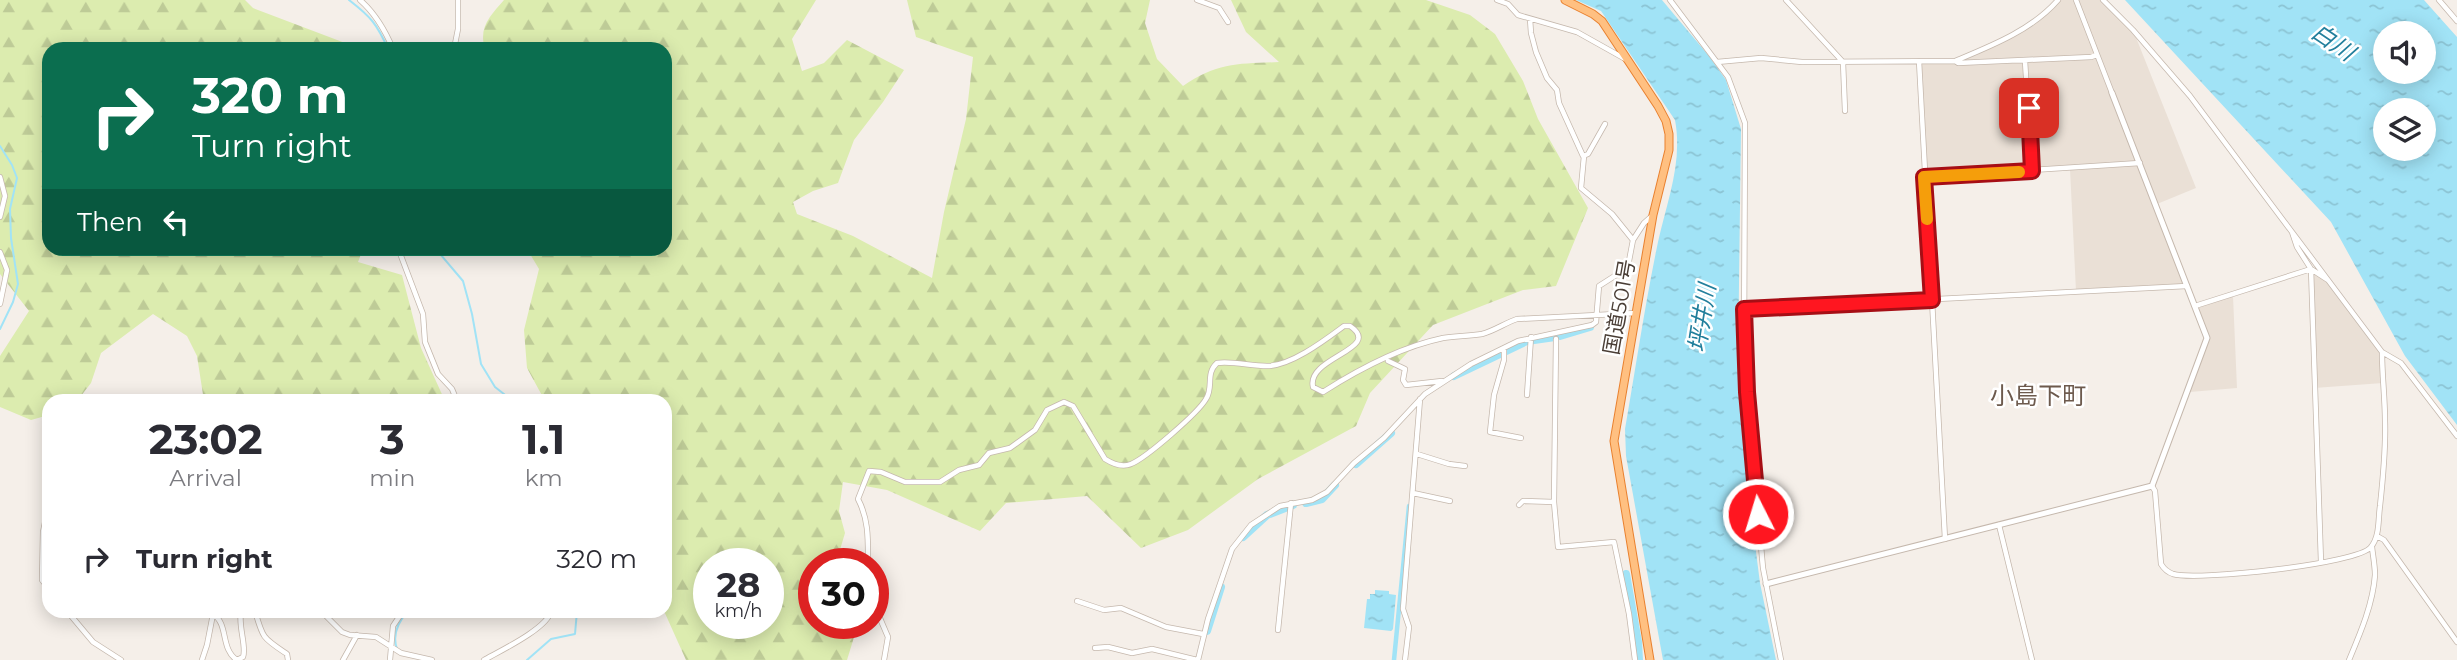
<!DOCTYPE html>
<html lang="en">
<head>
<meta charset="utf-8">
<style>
  :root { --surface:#fff; --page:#f2f2f3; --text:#2b2b33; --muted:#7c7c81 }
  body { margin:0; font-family:Montserrat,"Noto Sans JP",sans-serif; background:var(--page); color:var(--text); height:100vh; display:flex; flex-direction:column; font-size:26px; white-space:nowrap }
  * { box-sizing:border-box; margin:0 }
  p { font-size:23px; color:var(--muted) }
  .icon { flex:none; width:38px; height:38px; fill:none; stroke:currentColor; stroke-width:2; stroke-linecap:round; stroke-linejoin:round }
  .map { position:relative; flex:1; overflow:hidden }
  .panel { position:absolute; left:42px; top:394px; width:630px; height:224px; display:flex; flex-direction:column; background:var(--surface); border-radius:21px; box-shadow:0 4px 18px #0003 }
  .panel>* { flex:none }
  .guide { position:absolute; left:42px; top:42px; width:630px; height:214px; border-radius:21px; box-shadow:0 4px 18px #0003; background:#0b6e4f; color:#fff; overflow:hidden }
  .buttons { position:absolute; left:2373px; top:21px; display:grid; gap:14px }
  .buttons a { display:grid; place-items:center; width:63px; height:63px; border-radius:50%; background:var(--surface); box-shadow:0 4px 18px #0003; font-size:35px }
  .speed { position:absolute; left:693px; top:548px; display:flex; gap:14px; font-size:35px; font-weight:700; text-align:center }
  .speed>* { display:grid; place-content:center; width:91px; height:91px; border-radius:50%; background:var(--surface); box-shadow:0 4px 18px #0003; line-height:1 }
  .speed small { font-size:18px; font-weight:400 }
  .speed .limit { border:10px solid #d22; background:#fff; color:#111 }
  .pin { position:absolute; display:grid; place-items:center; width:60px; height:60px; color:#fff; margin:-30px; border-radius:14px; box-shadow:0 4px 10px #0006 }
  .me { position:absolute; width:77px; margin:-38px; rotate:355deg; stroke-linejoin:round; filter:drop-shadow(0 0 5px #0008) }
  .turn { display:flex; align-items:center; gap:24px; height:147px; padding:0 35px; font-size:32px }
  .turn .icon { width:91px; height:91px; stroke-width:2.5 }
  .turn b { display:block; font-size:49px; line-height:60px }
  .then { display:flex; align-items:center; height:66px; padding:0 35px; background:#0003; gap:14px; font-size:26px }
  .eta { display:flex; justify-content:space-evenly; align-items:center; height:119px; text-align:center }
  .eta b { font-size:42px; font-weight:700; line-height:49px }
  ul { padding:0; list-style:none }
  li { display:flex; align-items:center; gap:21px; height:91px; padding:0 35px }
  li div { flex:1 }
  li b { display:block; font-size:26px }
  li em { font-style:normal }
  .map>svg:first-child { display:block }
</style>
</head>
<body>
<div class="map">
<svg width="2457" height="660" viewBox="0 0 2457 660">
  <defs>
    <pattern id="forest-firs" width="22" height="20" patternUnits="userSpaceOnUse" patternTransform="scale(1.75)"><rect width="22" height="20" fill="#dcecaf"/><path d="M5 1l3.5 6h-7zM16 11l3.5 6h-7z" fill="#becb97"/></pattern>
    <pattern id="water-ripples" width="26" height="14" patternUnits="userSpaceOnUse" patternTransform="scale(1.75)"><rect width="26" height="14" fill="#a1e3f6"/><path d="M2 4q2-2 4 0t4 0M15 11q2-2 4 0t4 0" fill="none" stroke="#8cc4d4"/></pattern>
  </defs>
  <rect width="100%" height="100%" fill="#f5efe9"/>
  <!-- residential -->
  <path fill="#eae0d6" d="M2058 0H2103L2133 30 2196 188 2157 204 2188 285 2076 291 2070 169 1924 177 1919 61H1955L1983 49 2036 20Z
    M2311 269 2328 280 2382 352 2383 383 2314 388Z
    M2233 296 2237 388 2190 392 2188 391 2207 339 2199 308 2208 303Z"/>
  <!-- forest -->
  <path fill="url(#forest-firs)" fill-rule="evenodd" d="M0 0H245L253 8 353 46V49H49V248L363 249 358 262 402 275 421 348 445 401H204L197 356 187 336 153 314 101 353 91 383 77 401H49V415L31 420 0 407V356L29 311 0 274Z
    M504 0H816L792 39 802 71 824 63 847 40 904 70 883 102 854 140 838 183 813 191 793 202 797 214 853 236 932 278 944 212 966 119 973 57 916 37 907 0H1150L1145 23 1157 59 1183 86C1218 62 1238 64 1279 62L1246 32 1231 0H1426L1470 15 1495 34 1523 81 1538 119 1588 208 1556 286 1523 290 1433 325 1370 393 1356 426 1258 479 1188 530 1141 548 1087 496 1006 503 980 531 887 490 843 482 839 511 845 533 836 563 814 564V623H852L855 634 847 660H686L664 611 665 401H545L527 368 524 330 539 269 527 249 665 248V49H485C478 27 491 15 504 0ZM709 564H768V623H709Z"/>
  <!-- water -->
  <path fill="url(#water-ripples)" fill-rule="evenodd" d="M1576 0H1662L1709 56 1726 80 1741 129 1738 363 1751 513 1760 583 1776 660H1663L1626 456 1625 429C1636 366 1645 304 1658 242 1667 201 1683 162 1675 120L1601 11Z
    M2125 0H2424L2457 37V425L2405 356 2331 222ZM2385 33H2424V72H2385ZM2385 110H2424V149H2385Z
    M1375 590 1389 591V594L1396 595 1393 629 1391 631 1364 628 1367 599H1370V594H1375Z"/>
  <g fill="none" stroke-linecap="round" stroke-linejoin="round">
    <!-- stream -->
    <path stroke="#a1e3f6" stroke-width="2" d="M349 0C371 17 377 24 388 49
      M0 146 12 165 17 178 10 209 11 238 18 284 13 302 0 329
      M435 248 463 281 472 314 481 364 495 387 513 401
      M397 649C392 635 398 622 408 611
      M527 660 551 639 575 634 577 611"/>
    <!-- canal -->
    <path stroke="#a1e3f6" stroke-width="4.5" d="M1394 660 1409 506"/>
    <!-- river -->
    <path stroke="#a1e3f6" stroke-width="8" d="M1560 336 1590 327
      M1454 376 1527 341 1555 337
      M1356 464 1391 433
      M1306 503 1322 499 1335 485
      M1243 537 1267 515 1293 505
      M1626 574 1638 642 1639 660
      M1207 631 1221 587"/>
    <!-- minor casing -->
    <g stroke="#c5b8ad" stroke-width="6">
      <path id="minor" d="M360 0C376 14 385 30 393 49
        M1197 0 1219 8 1228 22
        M1497 0 1508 4 1518 15 1577 32 1627 60
        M1670 0 1728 77 1745 123 1744 350 1747 392 1763 568 1781 660
        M1786 0 1843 62 1845 111
        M2076 0 2112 93
        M2103 0 2133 30 2190 96 2292 232
        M2439 0 2457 21
        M1530 19 1531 33 1536 52 1547 78 1557 90 1559 103 1583 156 1588 154 1605 124
        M454 49 458 29V0
        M1919 61 1945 539
        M1955 61C1991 46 2032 30 2058 0
        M2025 61 2032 171
        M1717 62 1761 58 1802 62 1955 61 1958 63 2091 57 2097 55
        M1584 156 1581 188 1612 214 1633 240
        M0 177 5 196 0 217
        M1924 177 2140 163
        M398 248 423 314 425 342 438 374 452 389 457 401
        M0 252 7 270 0 304
        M2311 269 2321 562
        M2328 280 2292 232 2297 247 2311 269 2328 280 2382 352 2401 363 2457 436
        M2195 306 2311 269
        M1744 309 2187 286
        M1556 339 1554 502 1558 547 1614 542 1629 614 1635 660
        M1504 348V360L1494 395 1490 432 1521 438
        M1388 361 1405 369 1403 380 1406 385 1442 381
        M1527 395 1531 337
        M1417 454 1449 464 1465 466
        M2152 486 2155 491 2161 564C2164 569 2167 572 2173 574 2197 581 2358 564 2371 547 2380 536 2378 519 2380 506 2383 478 2386 449 2385 421 2385 398 2382 375 2382 352
        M1413 493 1450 501
        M49 503 43 532 42 580 49 589
        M1519 505 1523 501 1554 502
        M1999 525 2032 660
        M2377 536 2384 540 2457 642
        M868 564C868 540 869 520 858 499L869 471 881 472 905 482H940L959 470 979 465 989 453 1010 448 1035 430 1047 410 1064 402 1073 406 1105 459C1113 464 1122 468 1131 464 1146 458 1198 413 1206 399 1214 387 1205 374 1217 363 1234 361 1250 366 1267 366 1291 366 1325 340 1344 326H1350C1384 349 1306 357 1313 387L1323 392C1359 369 1400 347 1443 338 1456 336 1469 336 1482 334 1494 331 1505 323 1517 319L1636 313
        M1077 601 1104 610 1121 608 1166 627 1203 634
        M873 602 888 637 884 660
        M67 611 93 642 121 660
        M255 611C263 639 263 638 287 654L288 660
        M321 611 342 632 350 635 376 637 401 653 432 660
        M1278 630 1291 503
        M1095 648 1108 647 1132 653 1152 649 1197 660
        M202 660 207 645 213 614C229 624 220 649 237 660L243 657C247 647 238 627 241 611
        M343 660 357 635
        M390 660 393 626 403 611
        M484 660C500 651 548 628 551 611
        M1198 660 1208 619 1232 549 1251 525 1280 506 1312 500 1327 492 1354 463 1384 438 1425 394 1471 364 1518 341 1592 325 1596 322 1599 286 1624 270 1629 261 1633 240 1644 223 1652 216
        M1405 660 1409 627 1403 609 1420 399
        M2349 660C2360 634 2373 604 2375 575 2375 566 2373 556 2372 547"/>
    </g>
    <!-- tertiary casing -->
    <g stroke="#c5b8ad" stroke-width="7">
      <path id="tertiary" d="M1766 584 2152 486 2207 338 2112 93"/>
    </g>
    <!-- trunk casing -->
    <g stroke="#e9812f" stroke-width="9">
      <path id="trunk" d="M1565 0 1593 14 1602 21 1658 106 1666 121 1669 134V150L1653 215 1614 441 1650 660"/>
    </g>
    <!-- minor -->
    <use href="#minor" stroke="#fff" stroke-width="4.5"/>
    <!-- tertiary -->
    <use href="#tertiary" stroke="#fff" stroke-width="5"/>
    <!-- trunk -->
    <use href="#trunk" stroke="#ffc081" stroke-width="7"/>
  </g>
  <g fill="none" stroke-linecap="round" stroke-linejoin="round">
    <!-- route casing -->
    <g stroke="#a60e15" stroke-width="18">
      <path id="route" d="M1758 514 1747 392 1744 309 1932 300 1924 177 2032 171 2029 108"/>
    </g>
    <!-- route -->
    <use href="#route" stroke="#ff1620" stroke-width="12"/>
    <!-- slow -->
    <path stroke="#f59e0b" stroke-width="12" d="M1927 219 1924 177 2019 172"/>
  </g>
  <g text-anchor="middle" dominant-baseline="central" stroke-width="5" stroke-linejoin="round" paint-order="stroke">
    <!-- street labels -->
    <g font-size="21" fill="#4a3e36" stroke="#fff">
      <text transform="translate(1619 307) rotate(-80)">国道501号</text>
    </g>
    <!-- water labels -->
    <g font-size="23" font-style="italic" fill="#227f9c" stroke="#fff">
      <text transform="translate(2333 42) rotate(34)">白川</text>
      <text transform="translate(1702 318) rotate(-81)">坪井川</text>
    </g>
    <!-- quarter labels -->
    <g font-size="24" fill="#6d5a4d" stroke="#fff">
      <text x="2038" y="395">小島下町</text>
    </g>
  </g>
</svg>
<div class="buttons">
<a><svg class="icon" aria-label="sound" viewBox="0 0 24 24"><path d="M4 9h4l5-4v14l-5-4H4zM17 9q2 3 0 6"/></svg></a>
<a><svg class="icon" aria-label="layers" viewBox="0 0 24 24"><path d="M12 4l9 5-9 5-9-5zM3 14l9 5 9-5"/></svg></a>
</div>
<div class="speed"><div>28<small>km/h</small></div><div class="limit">30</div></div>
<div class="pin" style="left:2029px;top:108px;background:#d93025"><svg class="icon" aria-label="arrive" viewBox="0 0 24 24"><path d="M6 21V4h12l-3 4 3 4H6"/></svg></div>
<svg class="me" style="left:1758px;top:514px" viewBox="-20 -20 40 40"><circle r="17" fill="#ff1620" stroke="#fff" stroke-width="3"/><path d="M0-11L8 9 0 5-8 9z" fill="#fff"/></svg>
<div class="guide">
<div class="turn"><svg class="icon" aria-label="right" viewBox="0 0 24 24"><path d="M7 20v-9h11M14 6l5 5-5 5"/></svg><div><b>320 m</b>Turn right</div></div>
<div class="then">Then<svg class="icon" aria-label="left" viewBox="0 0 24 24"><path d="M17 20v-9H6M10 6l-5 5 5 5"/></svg></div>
</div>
<section class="panel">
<div class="eta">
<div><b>23:02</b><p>Arrival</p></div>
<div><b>3</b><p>min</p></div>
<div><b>1.1</b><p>km</p></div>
</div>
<ul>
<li><svg class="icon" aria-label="right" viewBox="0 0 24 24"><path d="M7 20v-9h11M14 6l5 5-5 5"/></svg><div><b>Turn right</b></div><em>320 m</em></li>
</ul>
</section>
</div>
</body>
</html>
